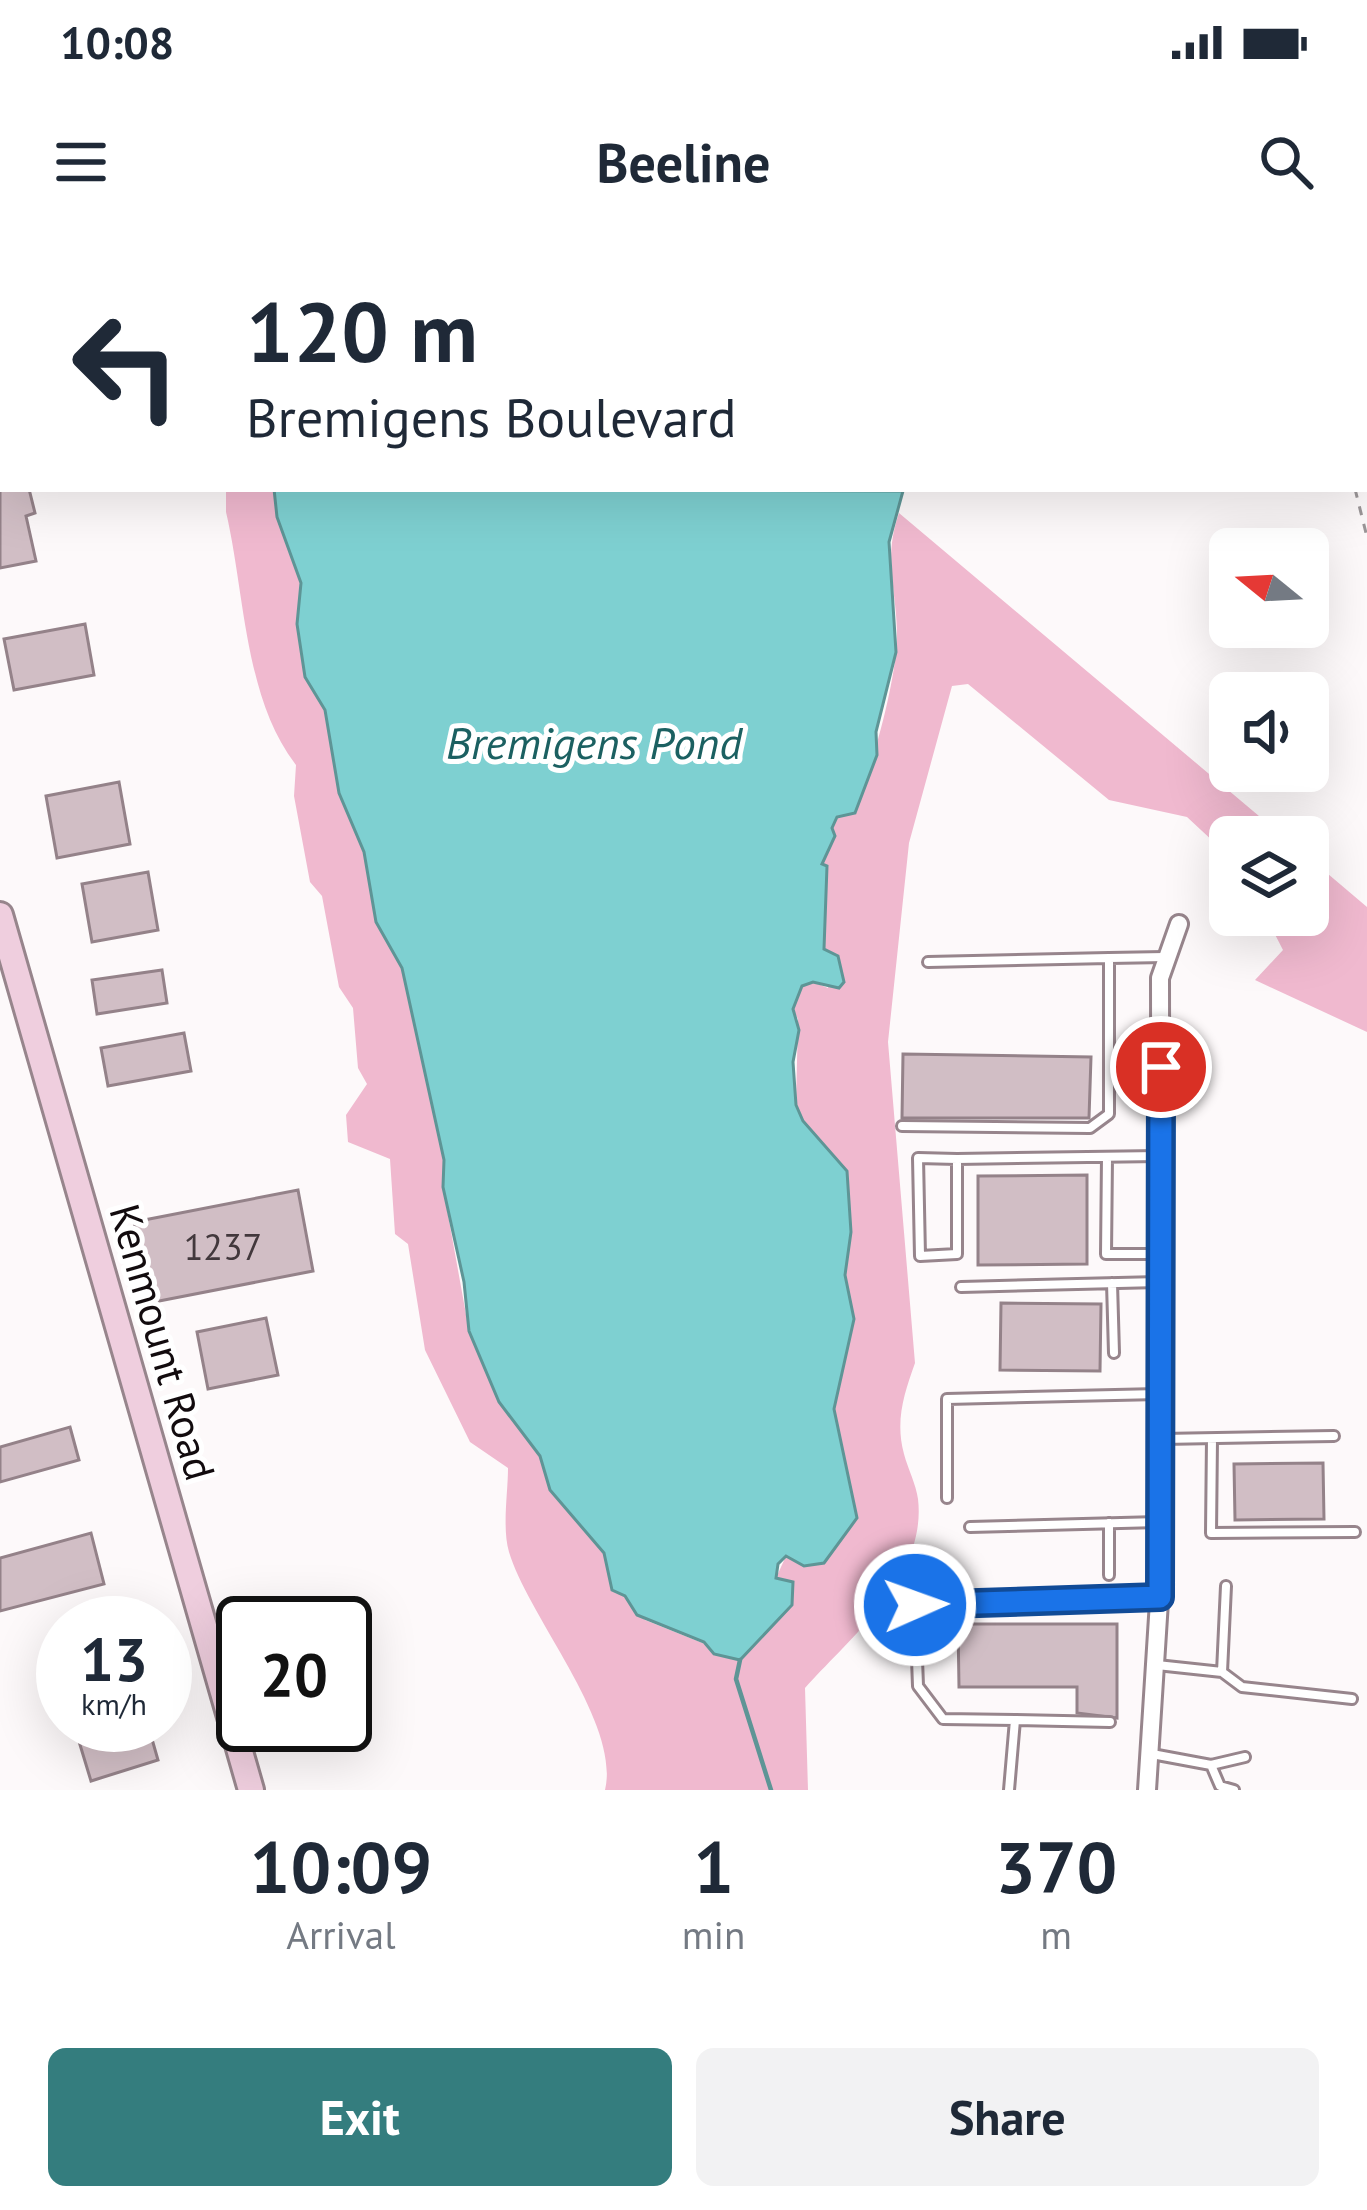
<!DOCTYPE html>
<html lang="en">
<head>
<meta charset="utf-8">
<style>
  :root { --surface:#fff; --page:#f2f2f3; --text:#1f2937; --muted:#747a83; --accent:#347d7e }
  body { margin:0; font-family:"PT Sans",sans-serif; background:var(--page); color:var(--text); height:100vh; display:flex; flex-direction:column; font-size:45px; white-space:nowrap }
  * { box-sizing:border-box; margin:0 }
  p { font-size:39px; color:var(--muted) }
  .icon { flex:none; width:66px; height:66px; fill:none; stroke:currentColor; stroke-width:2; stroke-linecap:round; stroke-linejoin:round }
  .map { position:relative; height:1550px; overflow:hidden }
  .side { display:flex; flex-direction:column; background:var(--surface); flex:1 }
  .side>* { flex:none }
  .top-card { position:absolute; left:0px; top:0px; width:1368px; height:252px; box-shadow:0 12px 48px #0002; background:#fff; color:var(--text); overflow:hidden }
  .needle { width:78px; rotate:288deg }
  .fabs { position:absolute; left:1209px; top:288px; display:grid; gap:24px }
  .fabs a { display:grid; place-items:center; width:120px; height:120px; border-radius:18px; background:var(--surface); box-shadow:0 12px 48px #0002; font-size:60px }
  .speed { position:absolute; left:36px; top:1356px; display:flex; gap:24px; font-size:60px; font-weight:700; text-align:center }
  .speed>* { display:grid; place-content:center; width:156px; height:156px; border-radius:50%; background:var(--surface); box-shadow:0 12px 48px #0002; line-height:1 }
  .speed small { font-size:30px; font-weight:400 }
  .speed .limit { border:6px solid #111; border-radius:18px; background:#fff; color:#111 }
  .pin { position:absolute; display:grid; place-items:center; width:102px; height:102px; color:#fff; margin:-51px; border:6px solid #fff; border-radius:50%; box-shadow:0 3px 12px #0007 }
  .me { position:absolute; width:132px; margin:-66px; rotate:88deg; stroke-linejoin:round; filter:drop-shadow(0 0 9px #0008) }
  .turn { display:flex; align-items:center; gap:42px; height:252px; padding:0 48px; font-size:54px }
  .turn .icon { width:156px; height:156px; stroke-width:2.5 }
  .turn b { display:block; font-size:84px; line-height:102px }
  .eta { display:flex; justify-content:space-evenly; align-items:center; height:204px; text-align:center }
  .eta b { font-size:72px; font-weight:800; line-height:84px }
  .primary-button { display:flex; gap:24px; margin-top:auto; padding:24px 48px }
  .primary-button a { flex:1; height:138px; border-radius:18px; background:var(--accent); color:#fff; font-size:48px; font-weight:800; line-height:138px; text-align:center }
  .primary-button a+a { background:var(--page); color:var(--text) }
  .status { display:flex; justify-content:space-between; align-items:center; height:84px; padding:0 60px; background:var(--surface); direction:ltr }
  .status svg { height:33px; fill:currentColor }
  header { display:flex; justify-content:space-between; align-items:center; height:156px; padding:0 48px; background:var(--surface); font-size:54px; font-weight:800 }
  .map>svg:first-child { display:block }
</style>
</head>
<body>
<div class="status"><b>10:08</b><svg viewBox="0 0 49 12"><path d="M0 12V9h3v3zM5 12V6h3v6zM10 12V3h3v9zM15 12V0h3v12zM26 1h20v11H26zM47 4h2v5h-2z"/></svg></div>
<header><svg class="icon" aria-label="menu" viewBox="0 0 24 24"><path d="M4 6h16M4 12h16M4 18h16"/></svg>Beeline<svg class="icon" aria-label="search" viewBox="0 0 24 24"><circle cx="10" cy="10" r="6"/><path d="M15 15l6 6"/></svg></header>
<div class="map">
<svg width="1367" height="1550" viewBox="0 0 1367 1550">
  <rect width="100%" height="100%" fill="#fdf9fa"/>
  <!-- green -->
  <path fill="#f0b9cf" d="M226 249H274L277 277 301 343 305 437 325 470 339 553 364 612 376 682 402 728 444 920 443 947 469 1091 499 1162 540 1216 550 1250 604 1313 609 1330 645 1380 710 1406 776 1338 786 1316 804 1326 857 1278 834 1169 854 1079 845 1035 850 992 847 932 803 881 796 864 798 779 793 769 802 746 813 742 828 748 822 688 827 627 822 625 835 596 832 588 837 577 855 573C871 529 898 438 897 392 896 346 883 320 899 273L1284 597H1230V617L1187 577 1109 560 968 444 952 446 909 603 888 802 915 1123C904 1154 895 1181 904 1214 908 1229 916 1244 918 1259 927 1336 851 1397 805 1448L808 1550H605C621 1483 529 1378 509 1312 502 1288 508 1253 508 1228L470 1202 425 1110 408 1004 395 994 390 919 348 902 346 875 367 844 358 828 353 768 339 747 322 656 310 642 294 556 296 525C244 458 245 353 226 272Z
    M1308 617 1367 667V792L1255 740 1283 710 1265 675H1308Z"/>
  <!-- water -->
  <path fill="#7ed0d1" stroke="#5e9596" stroke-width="3" d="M274 249 903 251 889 302 896 412 876 492 877 515 855 573 837 577 832 588 835 596 822 624 827 626 824 709 838 716 844 742 839 748 813 742 802 746 793 769 799 790 793 822 796 865 803 881 847 931 851 992 845 1035 854 1079 834 1169 857 1278 824 1323 804 1326 786 1316 778 1324 776 1338 793 1342 792 1365 740 1420 714 1414 704 1402 637 1375 625 1356 612 1350 604 1313 550 1250 540 1216 499 1162 469 1091 464 1042 443 947 444 920 402 728 376 682 364 612 339 553 325 470 305 437 297 384 301 343 277 277Z"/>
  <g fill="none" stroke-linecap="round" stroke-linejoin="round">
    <!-- stream -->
    <path stroke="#5e9596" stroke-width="4.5" d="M380 0 381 3
      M740 1420 736 1439 771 1550"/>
  </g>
  <!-- building -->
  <path fill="#d1bec5" stroke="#948289" stroke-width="3" d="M0 249H29L35 273 26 276 36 321 0 328Z
    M85 384 94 435 14 450 4 399Z
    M119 542 130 604 57 618 46 556Z
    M148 632 158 690 92 702 82 644Z
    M162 730 167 763 97 774 92 740Z
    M184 793 191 831 108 846 101 808Z
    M903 814 1091 817 1089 878H902Z
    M1087 935V1024L978 1025V936Z
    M298 950 313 1031 149 1063 134 982Z
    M1001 1063 1101 1064 1100 1131 1000 1130Z
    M266 1078 278 1135 208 1149 197 1092Z
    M70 1187 79 1220 0 1242V1207Z
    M1323 1223 1324 1279 1235 1280 1234 1224Z
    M91 1293 104 1344 0 1371V1318Z
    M958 1384H1117V1478L1077 1473V1447H959Z
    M74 1485H148L158 1520 91 1541Z"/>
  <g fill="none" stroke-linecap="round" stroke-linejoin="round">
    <!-- service casing -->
    <g stroke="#97858c" stroke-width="14">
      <path id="service" d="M928 722 1109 718
        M902 886 1090 888 1109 874V718L1165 717
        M1107 917 1106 1014H1159
        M957 919 918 918 920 1016 957 1014V919L1159 916
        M1112 1043 1114 1113
        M961 1047 1159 1042
        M1162 1199 1334 1196
        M1212 1199 1211 1293 1355 1292
        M947 1258V1159L1159 1154
        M970 1287 1159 1282
        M1109 1335V1283
        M1157 1425 1222 1432 1242 1447 1352 1459
        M1222 1432 1226 1346
        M1015 1480 1110 1482
        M1152 1514 1211 1525 1245 1517
        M1211 1525 1220 1546 1234 1550
        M1009 1550 1015 1480 943 1479 918 1446 915 1365 1158 1357"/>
    </g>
    <!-- minor casing -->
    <g stroke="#97858c" stroke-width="22">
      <path id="minor" d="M1147 1550 1161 1330 1160 738 1179 684"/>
    </g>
    <!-- secondary casing -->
    <g stroke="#97858c" stroke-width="30">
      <path id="secondary" d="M0 675 251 1550"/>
    </g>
    <!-- path -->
    <path stroke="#9b9698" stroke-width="3" stroke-dasharray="9 9" stroke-linecap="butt" d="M1300 0V3
      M1355 249 1367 297"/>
    <!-- service -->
    <use href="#service" stroke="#fff" stroke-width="8"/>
    <!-- minor -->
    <use href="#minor" stroke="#fff" stroke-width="16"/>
    <!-- secondary -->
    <use href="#secondary" stroke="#efcede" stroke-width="24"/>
  </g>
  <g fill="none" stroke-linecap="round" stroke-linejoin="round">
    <!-- route casing -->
    <g stroke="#114b97" stroke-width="30">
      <path id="route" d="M915 1365 1160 1357 1161 827"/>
    </g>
    <!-- route -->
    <use href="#route" stroke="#1a73e8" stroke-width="21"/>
  </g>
  <g text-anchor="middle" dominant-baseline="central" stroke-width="10" stroke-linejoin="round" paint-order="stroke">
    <!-- number labels -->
    <g font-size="36" fill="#42383c">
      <text x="223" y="1006">1237</text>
    </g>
    <!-- street labels -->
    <g font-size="42" fill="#120b0e" stroke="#fff">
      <text transform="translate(163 1102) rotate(74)">Kenmount Road</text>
    </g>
    <!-- water labels -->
    <g font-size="45" font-style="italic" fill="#1b6061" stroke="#fff">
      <text x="594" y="502">Bremigens Pond</text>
    </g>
  </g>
</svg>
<div class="fabs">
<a><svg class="needle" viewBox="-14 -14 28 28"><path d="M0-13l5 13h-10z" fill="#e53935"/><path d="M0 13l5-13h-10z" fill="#747a83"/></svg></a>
<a><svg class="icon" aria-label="sound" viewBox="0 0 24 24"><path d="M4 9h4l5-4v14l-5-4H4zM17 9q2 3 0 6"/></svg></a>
<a><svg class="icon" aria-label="layers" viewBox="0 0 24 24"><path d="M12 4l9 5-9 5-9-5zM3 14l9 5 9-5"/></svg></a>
</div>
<div class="speed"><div>13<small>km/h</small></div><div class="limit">20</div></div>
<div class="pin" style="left:1161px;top:827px;background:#d93025"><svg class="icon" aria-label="arrive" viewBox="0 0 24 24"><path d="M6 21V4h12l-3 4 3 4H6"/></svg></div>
<svg class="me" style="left:915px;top:1365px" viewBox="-20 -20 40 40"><circle r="17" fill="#1a73e8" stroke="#fff" stroke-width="3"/><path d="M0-11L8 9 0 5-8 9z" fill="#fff"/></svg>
<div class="top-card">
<div class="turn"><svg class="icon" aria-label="left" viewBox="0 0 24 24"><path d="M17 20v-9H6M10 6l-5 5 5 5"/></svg><div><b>120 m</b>Bremigens Boulevard</div></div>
</div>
</div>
<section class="side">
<div class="eta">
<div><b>10:09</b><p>Arrival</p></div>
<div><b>1</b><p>min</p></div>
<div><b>370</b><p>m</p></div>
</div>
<div class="primary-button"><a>Exit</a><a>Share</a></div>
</section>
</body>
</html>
